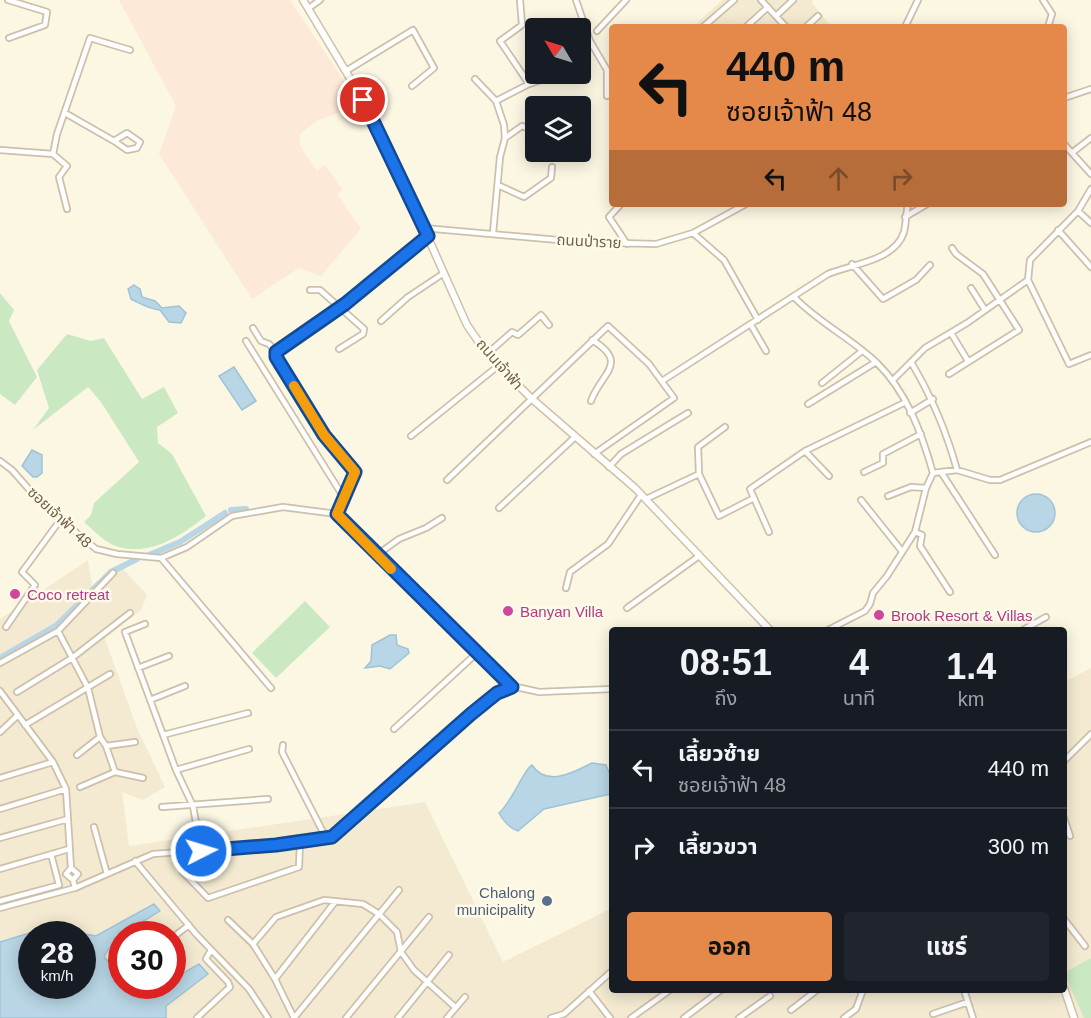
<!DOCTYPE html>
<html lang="th">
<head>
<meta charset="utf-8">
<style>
  :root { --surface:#171b24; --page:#20242c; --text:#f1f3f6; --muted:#9ea1a6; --line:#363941; --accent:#e48949 }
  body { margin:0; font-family:Arial,"Noto Sans Thai",sans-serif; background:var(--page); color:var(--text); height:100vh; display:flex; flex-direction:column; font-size:22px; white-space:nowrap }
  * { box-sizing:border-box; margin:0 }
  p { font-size:20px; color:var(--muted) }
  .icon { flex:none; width:33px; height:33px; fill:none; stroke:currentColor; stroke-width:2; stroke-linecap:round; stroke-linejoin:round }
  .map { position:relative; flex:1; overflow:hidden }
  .drawer { position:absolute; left:609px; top:627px; width:458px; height:366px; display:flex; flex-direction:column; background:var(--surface); border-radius:6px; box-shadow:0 3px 15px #0003 }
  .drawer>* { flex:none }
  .guide { position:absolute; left:609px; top:24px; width:458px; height:183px; border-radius:6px; box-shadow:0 3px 15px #0003; background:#e48949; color:#111; overflow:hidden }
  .needle { width:39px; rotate:308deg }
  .controls { position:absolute; left:525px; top:18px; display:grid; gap:12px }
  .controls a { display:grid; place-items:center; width:66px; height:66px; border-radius:6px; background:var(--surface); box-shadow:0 3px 15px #0003; font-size:30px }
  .speed { position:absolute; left:18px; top:921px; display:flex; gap:12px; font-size:30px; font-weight:700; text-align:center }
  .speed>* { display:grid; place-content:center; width:78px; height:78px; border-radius:50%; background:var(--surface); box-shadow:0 3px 15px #0003; line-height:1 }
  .speed small { font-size:15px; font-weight:400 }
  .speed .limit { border:9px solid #d22; background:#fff; color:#111 }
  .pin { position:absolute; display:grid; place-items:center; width:51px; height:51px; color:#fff; margin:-26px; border:3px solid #fff; border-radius:50%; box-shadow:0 2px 6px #0007 }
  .me { position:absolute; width:66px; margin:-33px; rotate:85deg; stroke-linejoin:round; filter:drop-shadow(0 0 4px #0008) }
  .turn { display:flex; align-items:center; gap:21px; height:126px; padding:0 18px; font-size:27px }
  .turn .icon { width:78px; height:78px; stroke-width:2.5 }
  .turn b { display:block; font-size:42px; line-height:51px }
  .lanes { display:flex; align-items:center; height:57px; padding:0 18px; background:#0003; justify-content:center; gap:30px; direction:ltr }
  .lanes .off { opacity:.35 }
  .eta { display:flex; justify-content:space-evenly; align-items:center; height:102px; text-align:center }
  .eta b { font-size:36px; font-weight:700; line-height:42px }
  .cta { display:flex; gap:12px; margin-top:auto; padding:12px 18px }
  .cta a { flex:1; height:69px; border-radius:6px; background:var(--accent); color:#111; font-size:24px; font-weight:700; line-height:69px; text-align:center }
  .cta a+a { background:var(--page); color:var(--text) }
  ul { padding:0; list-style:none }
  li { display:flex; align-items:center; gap:18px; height:78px; padding:0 18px; border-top:2px solid var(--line) }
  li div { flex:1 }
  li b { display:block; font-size:22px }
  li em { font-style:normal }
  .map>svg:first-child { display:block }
</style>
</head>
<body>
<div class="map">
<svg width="1091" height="1018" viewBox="0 0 1091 1018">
  <rect width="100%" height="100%" fill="#fcf7e3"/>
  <!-- residential -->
  <path fill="#f3ead1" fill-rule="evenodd" d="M722 0H813L812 3 832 27H693Z
    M88 560 93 591 112 572 123 569 147 595 141 610 105 639 137 728 165 787 143 800 122 792 129 846 425 802 503 962 612 908V990H1064V682L1091 668V1018H0V619ZM32 934H82V986H32ZM122 934H172V986H122Z"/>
  <!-- commercial -->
  <path fill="#fce9d7" d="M119 0H290L360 105 316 121 300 134V146L317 171 325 165 343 190 337 194 361 229 321 276 299 268 252 299 159 154 176 106Z"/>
  <!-- green -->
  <path fill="#cae9c2" d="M0 293 14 310 9 321 37 377 15 405 0 394Z
    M67 334 91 341 104 338 142 399 164 387 178 413 157 427 158 443 172 454 206 516C181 536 147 559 113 545 103 540 93 530 84 522L91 515 94 503 139 462 101 402 88 387 33 430 49 408 37 370Z
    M305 601 330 627 276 678 252 653Z
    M1091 958V1018H1084L1064 973Z"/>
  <!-- water -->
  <path fill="#b8d6e5" stroke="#9ec3d7" stroke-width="1.5" fill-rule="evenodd" d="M134 285 140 289 142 297 155 301 162 308 179 306 186 313 181 323 169 322 160 310C149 309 141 304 131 299L128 289Z
    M234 367 256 401 242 410 219 376Z
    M32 450 42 455V473L37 477H33L22 466Z
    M1017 513a19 19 0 1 1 38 0a19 19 0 1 1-38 0Z
    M390 635H396L397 645 408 649 409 653 390 669 380 666 365 668 371 661 372 645Z
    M592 763 606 765 612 780 611 794 544 809 518 831C509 828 504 822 499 813 512 802 524 769 532 765 546 787 573 773 592 763Z
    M154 904 160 911C139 925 115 934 104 957L121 975 122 986H172L173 979 199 964 208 974 166 1006V1018H0V942L33 932 66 931 96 936ZM82 934V986H32V934Z"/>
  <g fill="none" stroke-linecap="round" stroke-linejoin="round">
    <!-- canal -->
    <path stroke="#b8d6e5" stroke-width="6" d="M231 510 246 509
      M149 555 180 542 225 513
      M0 658 57 625 111 572 137 559"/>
    <!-- street casing -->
    <g stroke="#cdc0aa" stroke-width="8">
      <path id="street" d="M8 0 47 12 45 25 9 38
        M520 0 522 25 500 41 529 84
        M576 0 590 41 607 70V96
        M761 0 786 27
        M1043 0 1052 14 1048 27
        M309 8 320 0
        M776 16 793 0
        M703 27 734 0
        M746 27 768 7
        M806 27 818 16
        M905 27 918 0
        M597 31 626 0
        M580 66H581
        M346 71 413 30 434 68 412 86
        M475 79 496 101 504 125 505 138 500 157 493 233
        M1064 98 1091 89
        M496 101 529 84 559 74
        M65 113 114 141 127 133 140 142 137 148 127 150 114 141
        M580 114 582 113
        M505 138 522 126 536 132
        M1064 144 1091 174
        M0 150 53 154 57 134 90 38 130 50
        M1073 152 1091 138
        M53 154 67 166 59 177 67 209
        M500 186 524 197 551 178 552 167
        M621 204 609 217 627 244
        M1078 211 1091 223
        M905 217 927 204
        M424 228 581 242 656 244 693 233 746 204
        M1058 230 1091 267
        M693 233 724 260 758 320
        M852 264 883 299 916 280 930 265
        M1028 280 1069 364 1091 355
        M971 288 985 310
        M310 290H320L364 329 363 334 339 349
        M794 297C819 323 851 338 877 363 907 392 922 434 933 473L926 488 915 532 887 576 873 593 870 604 865 611 828 630
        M381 321 408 297 444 273
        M751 325 766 351
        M253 328 261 341 269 344 276 352
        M951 333 968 361
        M246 341 344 498
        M487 354 512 332 518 335 541 315 549 325
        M911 362C932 397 946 430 957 470
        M949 374 1019 330 983 274 956 254 952 248
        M893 380 925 348 967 323 1028 280 1030 260 1078 211 1091 189
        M662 381 828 274C852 264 895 261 904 232 906 224 906 213 908 204
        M822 383 862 351
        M591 401C601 373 630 363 592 340
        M808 404 876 362
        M910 413 933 399
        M725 427 698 447 699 474 719 516 754 498
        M411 436 498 366
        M805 451 829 476
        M0 461 12 470 42 504 96 549 117 554 161 558 187 547 232 516 283 507 337 514 512 686
        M609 467 621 454 688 413
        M864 472 883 463V454L921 434
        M941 472 995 555
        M933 473 957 470 990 480H1000L1091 442
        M447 480 608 326 649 364 674 398 594 454
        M888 496 911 487 926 488
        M646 499 699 474
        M861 500 901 550
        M499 508 574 438
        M337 514 355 472 324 435 276 352 345 304 428 236
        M769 532 750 489 805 451 906 402
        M915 532 922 535 920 546 950 592
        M377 555 399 539 426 528 442 518
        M161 558 271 688
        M566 588 570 572 608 544 641 495
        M627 608 699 556
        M145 624 125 632 176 770 193 806 201 851
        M6 627 35 585 22 572 61 519
        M1023 630 1046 617
        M58 631 88 688 100 737 106 746 115 772 143 778
        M0 663 58 631 113 573
        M138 668 169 656
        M512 686 539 692 612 689
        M0 691 53 762 66 789 71 868 66 874 73 880 75 888
        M17 692 72 658 130 613
        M150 700 185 686
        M25 725 110 674
        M394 729 478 652
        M0 732 18 715
        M163 735 248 713
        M283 745 282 752 326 838
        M106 746 135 742
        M77 755 100 737
        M1064 761 1091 734
        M176 770 249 749
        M0 778 53 762
        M80 787 115 772
        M162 807 268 799
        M0 809 66 789
        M1064 818 1070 836
        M94 827 107 874
        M0 838 68 819
        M181 852 183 872 208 898 299 867 300 842
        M135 861 196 934 249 989 268 1018
        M71 868 78 874 73 880
        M0 869 69 849
        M0 901 59 885 51 854
        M0 908 75 888 153 854 276 845 332 837 471 714 497 693 512 686
        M1064 919 1085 946
        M228 920 253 944
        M172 938 189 925
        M275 979 335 902
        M964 990 973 1018
        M589 991 610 1018
        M791 1010 817 990
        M933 1014 968 1002
        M197 1018 230 987 228 982 206 959 211 950
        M294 1018 275 979 253 944 276 917 324 900 363 904 379 914 397 932 401 952 414 970 455 1007
        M294 1018 399 890
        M346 1018 429 917
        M398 1018 449 955
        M447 1018 465 997
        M551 1018 564 1014 612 971
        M631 1018 670 990
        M684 1018 721 990
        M739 1018 770 996
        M844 1018 856 1009 863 990"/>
    </g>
    <!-- secondary casing -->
    <g stroke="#d0c1a7" stroke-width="9">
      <path id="secondary" d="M303 0 363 100 388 148 467 325 487 354 531 398 635 488 770 630
        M1064 988 1074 1018"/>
    </g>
    <!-- street -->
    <use href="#street" stroke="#fff" stroke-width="4.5"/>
    <!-- secondary -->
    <use href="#secondary" stroke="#fff" stroke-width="6"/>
  </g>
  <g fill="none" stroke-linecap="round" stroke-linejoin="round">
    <!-- route casing -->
    <g stroke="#114b97" stroke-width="15">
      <path id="route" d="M201 851 276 845 332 837 471 714 497 693 512 687 337 514 355 472 324 435 276 357V352L345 304 428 236 363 100"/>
    </g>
    <!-- route -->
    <use href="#route" stroke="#1a73e8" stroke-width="10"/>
    <!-- slow -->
    <path stroke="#f59e0b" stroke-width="10" d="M294 386 324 435 355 472 337 514 391 569"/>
  </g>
  <!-- markers -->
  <g fill="#d1479c" stroke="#fffae9" stroke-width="2">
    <circle cx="15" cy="594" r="6"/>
    <circle cx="508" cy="611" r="6"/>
    <circle cx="879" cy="615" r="6"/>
  </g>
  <circle fill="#5c6f8a" stroke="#fffae9" stroke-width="2" cx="547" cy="901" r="6"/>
  <g text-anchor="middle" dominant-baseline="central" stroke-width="5" stroke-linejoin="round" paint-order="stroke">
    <!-- street labels -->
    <g font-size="15" fill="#736049" stroke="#fffae9">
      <text transform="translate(589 241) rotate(3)">ถนนป่าราย</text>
      <text transform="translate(500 364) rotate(49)">ถนนเจ้าฟ้า</text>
      <text transform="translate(60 517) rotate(43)">ซอยเจ้าฟ้า 48</text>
    </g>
    <!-- hotel labels -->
    <g font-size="15" fill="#b23c85" stroke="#fffae9" text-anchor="start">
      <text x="27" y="594">Coco retreat</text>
      <text x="520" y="611">Banyan Villa</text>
      <text x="891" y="615">Brook Resort &amp; Villas</text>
    </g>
    <!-- service labels -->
    <g font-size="15" fill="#4e5e75" stroke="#fffae9" text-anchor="end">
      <text x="535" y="892">Chalong<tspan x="535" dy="17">municipality</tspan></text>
    </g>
  </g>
</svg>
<div class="controls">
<a><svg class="needle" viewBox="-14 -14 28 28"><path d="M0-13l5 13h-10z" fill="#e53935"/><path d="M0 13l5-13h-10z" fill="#9ea1a6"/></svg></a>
<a><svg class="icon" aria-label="layers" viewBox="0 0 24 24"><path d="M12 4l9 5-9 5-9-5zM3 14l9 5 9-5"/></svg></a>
</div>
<div class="speed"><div>28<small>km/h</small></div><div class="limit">30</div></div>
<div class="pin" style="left:363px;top:100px;background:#d93025"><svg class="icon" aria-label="arrive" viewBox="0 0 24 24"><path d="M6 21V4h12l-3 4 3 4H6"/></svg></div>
<svg class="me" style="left:201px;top:851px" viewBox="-20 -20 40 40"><circle r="17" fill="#1a73e8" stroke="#fff" stroke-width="3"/><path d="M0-11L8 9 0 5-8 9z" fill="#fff"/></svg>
<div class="guide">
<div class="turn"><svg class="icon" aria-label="left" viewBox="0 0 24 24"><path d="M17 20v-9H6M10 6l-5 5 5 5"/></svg><div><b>440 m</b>ซอยเจ้าฟ้า 48</div></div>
<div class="lanes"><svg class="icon" aria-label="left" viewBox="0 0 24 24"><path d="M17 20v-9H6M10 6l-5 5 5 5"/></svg><svg class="icon off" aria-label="ahead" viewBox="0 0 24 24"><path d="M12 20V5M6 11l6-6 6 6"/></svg><svg class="icon off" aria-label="right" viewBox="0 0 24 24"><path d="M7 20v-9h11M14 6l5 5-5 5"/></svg></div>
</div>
<section class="drawer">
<div class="eta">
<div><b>08:51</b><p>ถึง</p></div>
<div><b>4</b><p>นาที</p></div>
<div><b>1.4</b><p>km</p></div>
</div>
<ul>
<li><svg class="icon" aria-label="left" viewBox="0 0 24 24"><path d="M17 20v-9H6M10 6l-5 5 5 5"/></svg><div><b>เลี้ยวซ้าย</b><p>ซอยเจ้าฟ้า 48</p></div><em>440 m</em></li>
<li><svg class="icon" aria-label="right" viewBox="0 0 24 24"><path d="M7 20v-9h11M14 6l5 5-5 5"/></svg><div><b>เลี้ยวขวา</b></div><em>300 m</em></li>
</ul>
<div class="cta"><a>ออก</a><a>แชร์</a></div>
</section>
</div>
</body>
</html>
